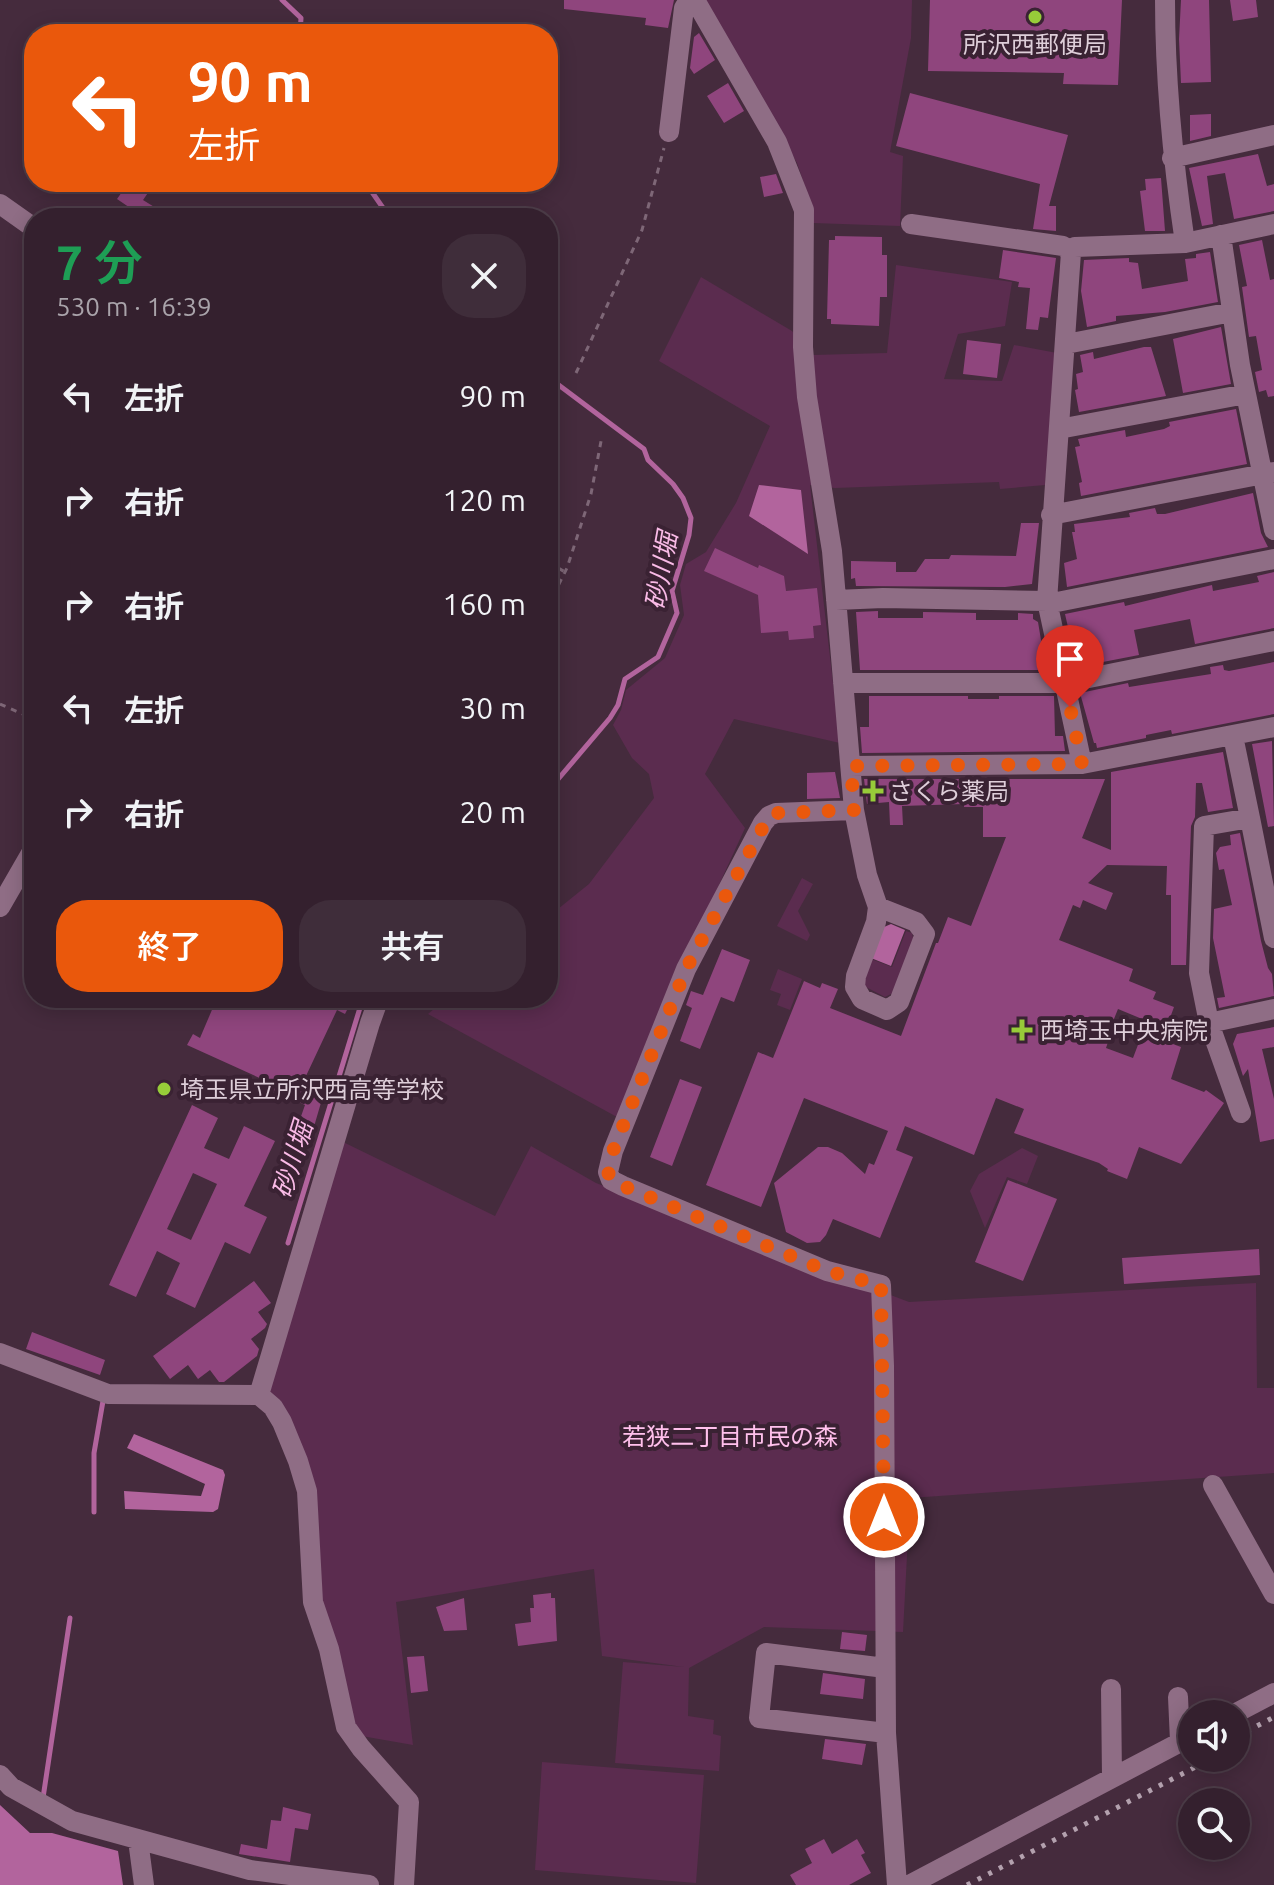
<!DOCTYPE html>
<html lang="ja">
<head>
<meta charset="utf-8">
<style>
  :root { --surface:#34202e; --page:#3f2d3a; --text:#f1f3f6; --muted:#a9a3aa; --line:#4e3e4a; --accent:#ea580c }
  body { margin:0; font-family:Ubuntu,"Noto Sans JP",sans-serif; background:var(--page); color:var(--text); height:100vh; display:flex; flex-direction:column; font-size:30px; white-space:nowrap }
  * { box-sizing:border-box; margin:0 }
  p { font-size:26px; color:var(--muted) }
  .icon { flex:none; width:44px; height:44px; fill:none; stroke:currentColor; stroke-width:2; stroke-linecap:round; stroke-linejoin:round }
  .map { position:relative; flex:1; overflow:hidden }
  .side { position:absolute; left:24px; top:208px; width:534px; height:800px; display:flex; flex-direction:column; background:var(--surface); border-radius:32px; box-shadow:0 4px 20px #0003,0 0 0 2px var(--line) }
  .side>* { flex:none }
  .banner { position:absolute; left:24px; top:24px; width:534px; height:168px; border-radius:32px; box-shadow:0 4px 20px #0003,0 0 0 2px var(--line); background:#ea580c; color:#fff; overflow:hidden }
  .controls { position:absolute; left:1178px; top:1700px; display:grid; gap:16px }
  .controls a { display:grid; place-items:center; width:72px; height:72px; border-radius:50%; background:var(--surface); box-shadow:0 4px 20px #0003,0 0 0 2px var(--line); font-size:40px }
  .pin { position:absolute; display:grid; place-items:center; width:68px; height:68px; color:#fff; margin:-82px -34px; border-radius:50% 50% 50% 0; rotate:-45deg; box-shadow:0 0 8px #0007 }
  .pin .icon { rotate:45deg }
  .me { position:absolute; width:88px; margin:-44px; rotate:0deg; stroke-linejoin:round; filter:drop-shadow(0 0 6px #0008) }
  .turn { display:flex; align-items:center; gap:28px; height:168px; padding:0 32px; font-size:36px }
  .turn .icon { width:104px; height:104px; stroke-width:2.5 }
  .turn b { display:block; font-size:56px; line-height:68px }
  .round { display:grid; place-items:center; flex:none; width:84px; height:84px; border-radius:32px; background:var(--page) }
  .summary { display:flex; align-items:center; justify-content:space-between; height:136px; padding:0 32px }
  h1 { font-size:48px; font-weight:600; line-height:60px; color:#1e9e55 }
  .primary-button { display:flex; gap:16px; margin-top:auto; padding:16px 32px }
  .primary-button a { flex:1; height:92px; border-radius:32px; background:var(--accent); color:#fff; font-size:32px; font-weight:600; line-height:92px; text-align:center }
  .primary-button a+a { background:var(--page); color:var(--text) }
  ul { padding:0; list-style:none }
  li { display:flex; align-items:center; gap:24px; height:104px; padding:0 32px }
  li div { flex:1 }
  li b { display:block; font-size:30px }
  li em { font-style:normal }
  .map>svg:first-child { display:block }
</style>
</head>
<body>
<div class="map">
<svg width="1274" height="1885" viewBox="0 0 1274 1885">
  <rect width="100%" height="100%" fill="#452b3d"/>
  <!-- green -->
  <path fill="#5b2c4f" d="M705 0H912L911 38 890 152 903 156 900 226 813 223 812 207 797 163Z
    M896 265 1012 282 1005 326 958 334 944 379 1002 381 1014 345 1057 353 1045 485 1000 489 999 482 835 488 810 485 840 743 734 719 705 774 745 828 665 1003 617 1117 428 1014 447 998H548V917L589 884 654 798 649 774 632 758 613 725 621 710 626 690 665 658 684 615 680 585 686 564 706 552 736 503 770 426 659 361 701 277 792 331 813 355 887 353Z
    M802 878 813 884 798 911 810 935 807 941 777 926Z
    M906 931 912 933 914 942 893 993 885 997 864 986 863 978 871 959 892 967Z
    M778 969 802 979 790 1010 777 1005 781 994 770 990Z
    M341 1141 495 1216 531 1146 596 1183 909 1302 1256 1283 1257 1388H1274V1473L910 1498 903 1632 764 1627 689 1668 688 1716 714 1720 713 1734 721 1736 719 1771 615 1763 623 1662 684 1667 602 1656 594 1569 396 1602 413 1745 356 1735 319 1602 315 1501 267 1392Z
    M1022 1148 1038 1156 1027 1184 1007 1177 985 1228 970 1191 979 1174Z
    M542 1762 704 1775 696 1883 535 1870Z"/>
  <!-- water -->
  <path fill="#b2649d" d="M759 485 801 490 808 554 749 516Z
    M891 924 905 930 891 966 871 958 884 927Z
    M134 1434 223 1470 225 1475 218 1509 213 1512 125 1509 124 1491 201 1496 205 1484 127 1448Z
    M0 1805 30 1833H52L118 1851 123 1885H0Z"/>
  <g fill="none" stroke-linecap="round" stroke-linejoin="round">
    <!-- stream -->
    <path stroke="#b2649d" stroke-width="5" d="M282 0 301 18 300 34
      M365 182 390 218
      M548 377 644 449 648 460 673 484 683 498 691 518 689 535 672 591 677 613 658 657 625 679 618 705 610 718 548 791
      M288 1243 363 998
      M94 1512V1453L103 1401
      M43 1798 70 1618"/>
  </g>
  <!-- building -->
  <path fill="#8f457d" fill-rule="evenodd" d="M564 0H674L668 28 645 25 646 18 564 9Z
    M930 0H1122L1118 85 1063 84 1064 73 928 71Z
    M1181 0H1209L1211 82 1181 83 1179 39Z
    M1230 0H1256L1258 17 1233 21Z
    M699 33 715 60 694 74 690 68 694 37Z
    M728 83 744 111 724 123 707 96Z
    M910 93 1068 135 1049 206H1056V231L1033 229 1040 184 896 146Z
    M1211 114V136L1190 141V115Z
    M1258 154 1267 186 1274 184V211L1234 219 1225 173 1207 176 1213 224 1202 226 1189 168Z
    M776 174 783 193 764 197 760 177Z
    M1161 178 1165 231H1145L1140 191 1146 190 1145 179Z
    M129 182H144L152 187 143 200 172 218H145L117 199Z
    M835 236 882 237V255H887V297H880L879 326 831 324V319H827L829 240H835Z
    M1262 240 1270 280 1274 279V396L1268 397 1266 390 1259 392 1255 372 1262 370 1256 336 1249 337 1242 287 1247 286 1239 245Z
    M1003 250 1056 258 1048 318 1040 317 1038 330 1026 329 1030 288 1018 287 1019 282 999 278Z
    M1210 252 1218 302 1165 312 1116 316V321L1087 327 1081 291 1084 260 1129 258V262L1138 263 1142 289 1188 281 1185 259 1196 258V254Z
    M1221 327 1231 384 1183 393 1173 339Z
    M967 340 1001 344 997 378 963 374Z
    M1144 347H1151L1166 396 1079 412 1075 390 1078 389 1076 374 1083 372 1080 355 1093 352 1094 359Z
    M1236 409 1247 464 1081 496 1079 483 1082 482 1075 447 1080 446 1078 439 1125 430 1126 437 1164 429 1170 426 1169 422Z
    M1253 493 1261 533 1268 547 1067 587 1064 563 1077 559 1072 532H1075L1074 524 1130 517 1129 513 1155 508 1157 514H1165Z
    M1021 523H1039L1032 584 1005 587 856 586 855 578 851 579V561L896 562V572H916L925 559H949L951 555 1016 556Z
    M715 548 758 568 759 565 784 576 786 591 817 588 821 625 813 626 814 638 789 640 788 631 761 633 758 595 704 571Z
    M1274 572V628L1195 644 1190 619 1134 630 1139 655 1077 667 1065 614 1124 602 1125 606 1212 585 1213 591 1259 582 1257 576Z
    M878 611V618H923V612L976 613V620H1018V613L1033 614V619L1038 622 1046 670H860L856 612Z
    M1274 662V714L1172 734 1171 730 1146 735V738L1097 748 1096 743H1094L1080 693 1128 683 1129 687 1211 674 1210 667 1223 665 1224 670 1229 671Z
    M869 696H968V699H999V696H1054L1055 736H1063L1065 751 862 753 860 727H869Z
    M1272 741 1274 826 1268 827 1252 744Z
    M1223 752 1233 808 1208 812 1202 783H1196L1195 817 1191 826 1186 965H1171V895H1166L1167 866 1107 865 1088 883 1113 893 1106 910 1083 900 1080 908 1073 905 1059 940 1133 969 1129 981 1156 992 1153 999 1174 1007 1162 1040 1181 1047 1171 1079 1204 1092 1206 1090 1224 1103 1181 1164 1139 1147 1127 1179 1107 1171 1108 1169 1099 1163 1014 1133 1024 1109 996 1098 974 1155 905 1126 896 1150 913 1157 880 1238 833 1219 826 1235 820 1242 807 1243 786 1232 774 1183 818 1147H828L842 1153 865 1174 869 1163 874 1165 888 1131 804 1098 761 1207 706 1185 758 1052 773 1058 804 981 820 988 822 983 838 989 830 1008 901 1036 936 943H938L948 917 971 926 1006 837H983V807H964V804L902 806 903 825H890L889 802 867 804 864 779H1105L1082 838 1111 850V772ZM1118 1009 1147 1021 1133 1058 1106 1048 1108 1042 1105 1041Z
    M835 772 840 798 807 799V773Z
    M1240 833 1261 941 1268 968 1272 974 1274 996 1219 1008 1217 998 1225 997 1213 938 1214 909 1232 905 1224 869 1219 870 1216 853 1220 847 1231 845 1230 835Z
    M722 949 750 960 734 1002 721 997 700 1049 680 1041 692 1008 686 1005 691 991 703 995Z
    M217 998H353L345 1014 337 1010 306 1076 327 1082 313 1130 298 1125 305 1105 271 1089 273 1084 187 1045 193 1034 200 1038Z
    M1274 1027V1047L1262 1049 1274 1099V1139L1260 1142 1248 1069 1243 1076 1233 1044 1237 1034Z
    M680 1079 702 1087 672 1166 650 1157Z
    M192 1105 218 1118 204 1148 229 1159 244 1126 275 1141 244 1206 267 1217 250 1254 225 1242 195 1308 166 1294 180 1263 157 1251 136 1297 109 1285ZM193 1173 217 1184 191 1240 167 1229Z
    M1008 1180 1057 1199 1023 1281 975 1262Z
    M1259 1249 1260 1275 1124 1284 1122 1258Z
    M254 1281 271 1303 258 1312 267 1324 265 1328 251 1339 259 1349 257 1356 224 1382H219L210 1370 198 1379 188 1365 170 1379 153 1356Z
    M32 1332 105 1360 100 1375 26 1349Z
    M551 1593V1598H555L557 1641 518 1646 515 1624 531 1622 530 1608H534L533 1595Z
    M464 1598 467 1630 444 1631 436 1607Z
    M842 1632 867 1635 865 1651 840 1649Z
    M424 1656 428 1691 411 1693 407 1657Z
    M823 1673 865 1679 863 1699 820 1694Z
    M825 1739 866 1744 862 1765 822 1759Z
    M283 1807 311 1814 308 1830 295 1828 290 1862 239 1854 241 1844 267 1849 271 1820 281 1821Z
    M824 1839 832 1854 857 1839 865 1853 861 1855 871 1873 849 1885H796L790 1875 812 1863 805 1849Z"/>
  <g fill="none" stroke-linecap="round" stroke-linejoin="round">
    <!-- path -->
    <path stroke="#7e6777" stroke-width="3" stroke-dasharray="6 6" stroke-linecap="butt" d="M576 373 642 230 664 148
      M548 562 565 572
      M548 606 567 568 591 494 602 436
      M0 704 34 719"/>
    <!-- minor -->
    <path stroke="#8f6d85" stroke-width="20" d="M695 0 777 142 804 210 803 347 807 397 832 551 854 810 867 875 878 907 876 922 856 976 855 987 862 999 887 1010 899 1002 925 934 916 922 878 907
      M1165 0C1165 82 1173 162 1185 243
      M669 132 684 8 689 0
      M1172 158 1274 135
      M0 204 34 228
      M911 224 1063 246 1071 252
      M1221 235 1240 365 1274 530
      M1066 344 1232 312
      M1059 429 1246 394
      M1051 515 1274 472
      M836 600 883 598 1047 601
      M1047 604 1274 559
      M843 683H1064L1274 641
      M1233 736 1250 818 1204 826 1199 973 1209 1023 1274 1009
      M1082 764 1047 601 1071 252 1075 247 1185 243 1274 224
      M851 766 1082 764 1274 727
      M854 810 776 813 769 816 763 823 686 969 613 1151 608 1172 611 1180 623 1186 827 1271 881 1285 884 1366 886 1733 897 1885
      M1250 818 1274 938
      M0 907 34 848
      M1209 1023 1241 1113
      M0 1353 108 1394 259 1395 273 1407 282 1422 298 1461 307 1491 313 1602 329 1649 346 1727 361 1748 409 1802 404 1885
      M259 1395 370 1023 379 998
      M1213 1485 1274 1594
      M885 1668 766 1653 759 1718 886 1733
      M1111 1689 1112 1778
      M1178 1697 1180 1741
      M1234 1714 1274 1693
      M0 1775 11 1787 72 1821 250 1870 369 1885
      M138 1840 144 1885
      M909 1885 1192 1736"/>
    <!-- rail -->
    <path stroke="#b3a1ae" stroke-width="5" stroke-dasharray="4 8" stroke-linecap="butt" d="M1236 1737 1274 1717
      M967 1885 1213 1758"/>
  </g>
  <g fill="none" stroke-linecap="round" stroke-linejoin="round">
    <!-- route -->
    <path stroke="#ea580c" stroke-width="14" stroke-dasharray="0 25.2" d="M884 1517 881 1285 827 1271 623 1186 611 1180 608 1172 613 1151 686 969 769 816 776 813 854 810 851 766 1082 764 1070 707"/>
  </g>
  <!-- markers -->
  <g fill="#97cc39" stroke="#3a2233" stroke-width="3">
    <circle cx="1035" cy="17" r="8"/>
    <path d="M869 779h8v8h8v8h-8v8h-8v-8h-8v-8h8z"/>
    <path d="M1018 1018h8v8h8v8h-8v8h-8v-8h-8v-8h8z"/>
    <circle cx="164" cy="1089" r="8"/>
  </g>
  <g text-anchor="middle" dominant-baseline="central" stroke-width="8" stroke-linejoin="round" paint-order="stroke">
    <!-- poi labels -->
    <g font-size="24" fill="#deced9" stroke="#3a2233" text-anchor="start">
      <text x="1035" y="44" text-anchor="middle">所沢西郵便局</text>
      <text x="889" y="791">さくら薬局</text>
      <text x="1040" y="1030">西埼玉中央病院</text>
      <text x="180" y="1089">埼玉県立所沢西高等学校</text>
    </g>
    <!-- park labels -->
    <g font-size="24" fill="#ffc0ec" stroke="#3a2233">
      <text x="730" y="1436">若狭二丁目市民の森</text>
    </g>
    <!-- water labels -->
    <g font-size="26" font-style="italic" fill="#f9bae6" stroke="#3a2233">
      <text transform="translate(661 571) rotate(-80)">砂川堀</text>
      <text transform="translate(292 1160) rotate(-73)">砂川堀</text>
    </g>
  </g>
</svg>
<div class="controls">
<a><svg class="icon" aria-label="sound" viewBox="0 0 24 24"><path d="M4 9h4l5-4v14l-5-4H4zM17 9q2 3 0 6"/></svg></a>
<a><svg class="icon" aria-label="search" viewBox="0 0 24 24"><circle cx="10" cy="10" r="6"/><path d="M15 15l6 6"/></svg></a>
</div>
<div class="pin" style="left:1070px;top:707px;background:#d93025"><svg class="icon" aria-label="arrive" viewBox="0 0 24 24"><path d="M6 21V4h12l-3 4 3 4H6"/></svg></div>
<svg class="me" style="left:884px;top:1517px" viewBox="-20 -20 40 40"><circle r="17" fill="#ea580c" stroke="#fff" stroke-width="3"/><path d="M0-11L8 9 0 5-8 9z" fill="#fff"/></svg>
<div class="banner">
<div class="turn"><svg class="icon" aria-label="left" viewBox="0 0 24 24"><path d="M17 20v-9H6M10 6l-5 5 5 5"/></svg><div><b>90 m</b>左折</div></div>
</div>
<section class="side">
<div class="summary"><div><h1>7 分</h1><p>530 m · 16:39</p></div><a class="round"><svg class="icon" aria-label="close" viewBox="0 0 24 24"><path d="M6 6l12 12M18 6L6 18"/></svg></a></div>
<ul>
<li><svg class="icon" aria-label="left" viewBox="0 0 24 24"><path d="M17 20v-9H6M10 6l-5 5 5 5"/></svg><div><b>左折</b></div><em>90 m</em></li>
<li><svg class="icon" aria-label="right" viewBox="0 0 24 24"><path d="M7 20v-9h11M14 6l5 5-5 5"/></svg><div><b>右折</b></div><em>120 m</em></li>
<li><svg class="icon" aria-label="right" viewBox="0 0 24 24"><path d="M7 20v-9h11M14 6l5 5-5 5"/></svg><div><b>右折</b></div><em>160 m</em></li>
<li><svg class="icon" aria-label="left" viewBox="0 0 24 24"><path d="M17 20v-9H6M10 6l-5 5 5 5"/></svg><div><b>左折</b></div><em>30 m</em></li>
<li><svg class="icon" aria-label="right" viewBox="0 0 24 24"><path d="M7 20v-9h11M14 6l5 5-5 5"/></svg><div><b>右折</b></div><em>20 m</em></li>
</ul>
<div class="primary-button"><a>終了</a><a>共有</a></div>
</section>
</div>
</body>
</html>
